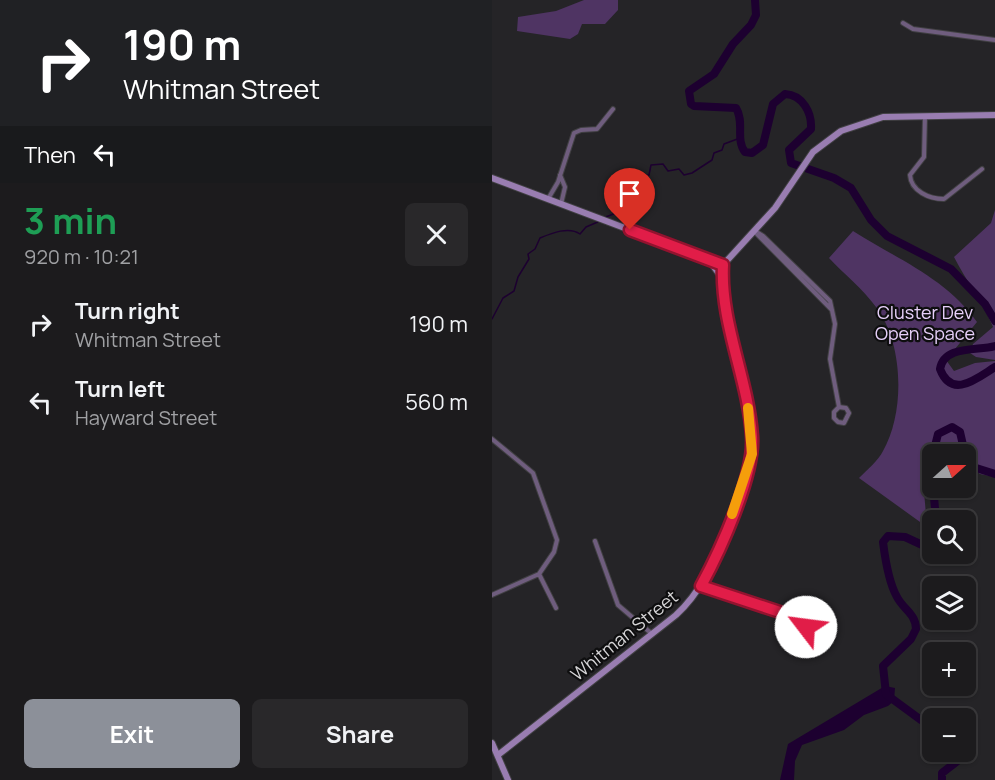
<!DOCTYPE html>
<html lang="en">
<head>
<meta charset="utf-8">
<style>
  :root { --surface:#1c1b1d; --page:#29282a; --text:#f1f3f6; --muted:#a0a1a4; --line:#3a393b; --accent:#8c9099 }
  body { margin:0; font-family:Manrope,sans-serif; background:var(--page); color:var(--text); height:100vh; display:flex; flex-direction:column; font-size:22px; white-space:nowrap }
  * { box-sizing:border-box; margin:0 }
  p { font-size:20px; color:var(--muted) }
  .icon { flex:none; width:33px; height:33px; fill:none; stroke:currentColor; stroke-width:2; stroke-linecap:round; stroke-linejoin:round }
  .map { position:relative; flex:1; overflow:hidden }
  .side { display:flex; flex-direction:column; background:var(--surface); width:492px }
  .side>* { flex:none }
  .guide { background:#202124; color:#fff; overflow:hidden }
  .needle { width:39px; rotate:69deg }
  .tools { position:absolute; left:430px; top:444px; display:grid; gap:12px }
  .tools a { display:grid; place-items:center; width:54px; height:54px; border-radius:9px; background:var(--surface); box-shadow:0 2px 4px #0004,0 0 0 2px var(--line); font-size:30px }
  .pin { position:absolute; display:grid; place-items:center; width:51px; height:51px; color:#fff; margin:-62px -26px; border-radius:50% 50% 50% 0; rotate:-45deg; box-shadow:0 0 6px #0007 }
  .pin .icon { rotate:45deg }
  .me { position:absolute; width:66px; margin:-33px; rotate:300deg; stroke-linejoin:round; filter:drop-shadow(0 0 4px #0008) }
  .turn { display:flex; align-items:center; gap:21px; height:126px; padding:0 24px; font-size:27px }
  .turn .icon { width:78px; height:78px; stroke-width:2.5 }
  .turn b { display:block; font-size:42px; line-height:51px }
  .then { display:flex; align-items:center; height:57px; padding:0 24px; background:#0003; gap:12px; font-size:22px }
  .round { display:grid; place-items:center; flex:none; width:63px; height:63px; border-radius:9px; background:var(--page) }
  .head { display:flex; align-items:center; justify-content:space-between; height:102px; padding:0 24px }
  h1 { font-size:36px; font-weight:700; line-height:45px; color:#1e9e55 }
  .button { display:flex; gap:12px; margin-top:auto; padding:12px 24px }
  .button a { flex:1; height:69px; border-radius:9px; background:var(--accent); color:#fff; font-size:24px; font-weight:700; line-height:69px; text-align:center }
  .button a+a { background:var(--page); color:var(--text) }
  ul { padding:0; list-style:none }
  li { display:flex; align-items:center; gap:18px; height:78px; padding:0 24px }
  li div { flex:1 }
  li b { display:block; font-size:22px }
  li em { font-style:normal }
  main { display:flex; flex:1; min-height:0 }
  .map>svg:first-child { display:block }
</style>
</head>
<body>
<main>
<section class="side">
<div class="guide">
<div class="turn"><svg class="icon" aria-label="right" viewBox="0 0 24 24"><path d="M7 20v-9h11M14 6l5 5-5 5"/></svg><div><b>190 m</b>Whitman Street</div></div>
<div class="then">Then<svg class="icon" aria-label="left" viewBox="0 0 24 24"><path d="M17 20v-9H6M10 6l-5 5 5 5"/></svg></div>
</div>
<div class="head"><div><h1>3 min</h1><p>920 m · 10:21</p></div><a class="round"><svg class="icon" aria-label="close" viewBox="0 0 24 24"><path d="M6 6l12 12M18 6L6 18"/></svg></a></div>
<ul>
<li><svg class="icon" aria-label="right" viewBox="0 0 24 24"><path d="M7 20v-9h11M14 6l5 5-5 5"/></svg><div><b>Turn right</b><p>Whitman Street</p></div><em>190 m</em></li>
<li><svg class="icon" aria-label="left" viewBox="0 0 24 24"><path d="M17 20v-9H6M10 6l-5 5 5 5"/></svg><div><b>Turn left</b><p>Hayward Street</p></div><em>560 m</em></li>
</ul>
<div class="button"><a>Exit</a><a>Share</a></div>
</section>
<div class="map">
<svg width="503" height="780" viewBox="0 0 503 780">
  <rect width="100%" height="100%" fill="#252427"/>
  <!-- green -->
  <path fill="#4f3463" d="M92 0H126V10L113 24H90L86 34 78 39 25 31 26 17 64 11Z
    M503 210V360L484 357 478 353 481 344 501 327C491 302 474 281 462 257L499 223Z
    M361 231C405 259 454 278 485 322L454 360 462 371 483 363 503 361V477L488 474 474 463V454C456 454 450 438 434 446L430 467 435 527 367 478C375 470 386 461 391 451 413 412 412 344 384 307 371 289 352 274 337 258Z"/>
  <!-- water -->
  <path fill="#1d0030" d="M393 686 403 688 402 701 396 706 372 715 352 730 310 745 303 761 302 780H288L296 744Z"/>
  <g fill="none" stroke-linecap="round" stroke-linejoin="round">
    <!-- stream -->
    <path stroke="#1d0030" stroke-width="1.5" d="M111 218 124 213 134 215 140 198 144 201 149 197 144 188 146 176 157 175 159 165 171 164 176 171 187 169 192 175 200 173 220 160 222 153 230 150 232 144 248 138
      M0 319 11 298 22 291 26 277 37 259 36 254 43 249 48 238C60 233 77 226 88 234L94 227 108 221"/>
    <!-- river -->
    <path stroke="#1d0030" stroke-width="8" d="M263 0 264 15 259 25 241 44 222 74 197 91 199 104 202 106 244 108C253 122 243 139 253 152L260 153 271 145 281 104 293 94C311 95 320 113 319 129L297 150 299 163 342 178 359 188 379 220 395 236 459 269 493 304 503 321
      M503 346C486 351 452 345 448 369 460 400 485 378 503 367
      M441 454 446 434 460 427 468 432 473 454
      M441 455 440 474 444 520
      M474 458 481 467 503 474
      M394 694 391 666 419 639 424 629C424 614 411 609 405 597 397 583 393 558 391 542L396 536 413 537 441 550
      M395 695 429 720 441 725
      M450 780V773L468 759 471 752"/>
    <!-- street casing -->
    <g stroke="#414043" stroke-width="6">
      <path id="street" d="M411 23 421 29 503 40
        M433 116 432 157 418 175C419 191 437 199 452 199L490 169
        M68 175 73 187 69 204
        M56 199 66 182 82 133 89 130 105 129 121 109
        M263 231 271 236 338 301 343 324 338 359 347 407 354 408 357 413 352 423 346 422 342 418V412L347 407
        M263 232 340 310
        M0 439 41 473 65 540 62 552 47 574 0 595
        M103 541 126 605 160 634
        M47 574 64 608
        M209 586 308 619 313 625 310 633 303 634 299 630 300 616"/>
    </g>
    <!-- secondary casing -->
    <g stroke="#414043" stroke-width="8">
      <path id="secondary" d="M0 178 231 265 283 208 321 152 349 131 391 117 503 115
        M217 260 230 278
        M0 743 16 780
        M6 755 184 615C209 592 221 564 233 533 243 507 258 478 260 450 262 429 256 407 251 387 241 347 229 305 231 265"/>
    </g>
    <!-- street -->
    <use href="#street" stroke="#6f5d7e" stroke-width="4"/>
    <!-- secondary -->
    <use href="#secondary" stroke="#997db1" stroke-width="6"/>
  </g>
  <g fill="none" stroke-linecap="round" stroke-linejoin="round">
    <!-- route casing -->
    <g stroke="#92132f" stroke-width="15">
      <path id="route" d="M138 230 231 265C228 323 256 378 260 436 263 475 228 551 209 586L309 619 314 627"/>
    </g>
    <!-- route -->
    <use href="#route" stroke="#e11d48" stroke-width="10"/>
    <!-- slow -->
    <path stroke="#f59e0b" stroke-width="10" d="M240 514 260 454 256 408"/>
  </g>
  <g text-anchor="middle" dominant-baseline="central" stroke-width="4.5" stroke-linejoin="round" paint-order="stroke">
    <!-- park labels -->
    <g font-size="18" fill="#e7d0fa" stroke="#0e0e0f">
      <text x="433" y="312">Cluster Dev<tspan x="433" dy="21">Open Space</tspan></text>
    </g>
    <!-- street labels -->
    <g font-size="18" fill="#d5d4d6" stroke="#0e0e0f">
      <text transform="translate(132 635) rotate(-39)">Whitman Street</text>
    </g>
  </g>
</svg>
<div class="tools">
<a><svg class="needle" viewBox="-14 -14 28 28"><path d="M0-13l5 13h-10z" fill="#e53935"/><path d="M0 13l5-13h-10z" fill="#a0a1a4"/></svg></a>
<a><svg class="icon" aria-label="search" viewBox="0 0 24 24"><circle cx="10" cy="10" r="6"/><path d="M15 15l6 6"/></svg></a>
<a><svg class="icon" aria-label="layers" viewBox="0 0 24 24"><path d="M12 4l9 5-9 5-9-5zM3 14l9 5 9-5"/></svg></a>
<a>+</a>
<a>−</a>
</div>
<div class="pin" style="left:138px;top:230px;background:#d93025"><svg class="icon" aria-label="arrive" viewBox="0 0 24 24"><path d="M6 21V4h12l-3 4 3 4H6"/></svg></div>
<svg class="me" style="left:314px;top:627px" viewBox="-20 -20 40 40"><circle r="19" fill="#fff"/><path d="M0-13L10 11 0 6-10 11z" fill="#e11d48"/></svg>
</div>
</main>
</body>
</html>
